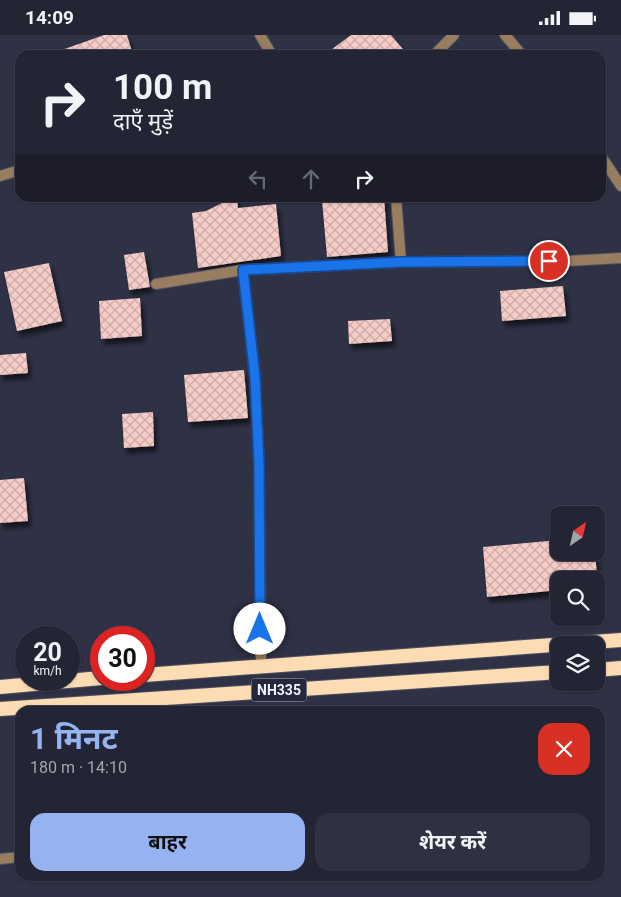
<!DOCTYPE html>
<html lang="hi">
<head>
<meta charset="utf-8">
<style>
  :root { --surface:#232534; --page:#2f3140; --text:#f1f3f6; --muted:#a3a5ac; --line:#40424f; --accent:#95b2f1 }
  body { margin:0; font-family:Roboto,"Noto Sans Devanagari",sans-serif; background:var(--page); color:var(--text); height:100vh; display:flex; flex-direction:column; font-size:19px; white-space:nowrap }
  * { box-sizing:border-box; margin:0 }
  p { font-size:16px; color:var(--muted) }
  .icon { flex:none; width:28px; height:28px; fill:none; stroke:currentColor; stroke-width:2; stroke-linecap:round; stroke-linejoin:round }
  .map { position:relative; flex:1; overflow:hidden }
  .side { position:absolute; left:15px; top:671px; width:590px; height:175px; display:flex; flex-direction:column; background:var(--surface); border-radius:15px; box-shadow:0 1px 4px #0004,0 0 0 1px var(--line) }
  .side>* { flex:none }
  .top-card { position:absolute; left:15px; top:15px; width:591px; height:152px; border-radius:15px; box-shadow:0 1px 4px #0004,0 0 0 1px var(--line); background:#232534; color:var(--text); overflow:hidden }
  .needle { width:32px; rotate:34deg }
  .fabs { position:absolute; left:550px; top:471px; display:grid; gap:10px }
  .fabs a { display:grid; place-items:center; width:55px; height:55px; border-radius:10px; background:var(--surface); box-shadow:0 1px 4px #0004,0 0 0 1px var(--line); font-size:25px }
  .speed { position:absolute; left:15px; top:591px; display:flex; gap:10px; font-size:25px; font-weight:700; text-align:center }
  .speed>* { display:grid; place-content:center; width:65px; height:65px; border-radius:50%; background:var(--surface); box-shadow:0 1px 4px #0004,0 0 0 1px var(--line); line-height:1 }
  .speed small { font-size:12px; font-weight:400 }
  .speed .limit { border:8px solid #d22; background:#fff; color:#111 }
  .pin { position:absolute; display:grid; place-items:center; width:42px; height:42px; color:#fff; margin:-21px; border:2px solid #fff; border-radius:50%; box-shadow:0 1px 5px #0007 }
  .me { position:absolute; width:55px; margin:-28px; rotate:0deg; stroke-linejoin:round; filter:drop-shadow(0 0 4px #0008) }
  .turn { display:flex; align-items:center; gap:18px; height:105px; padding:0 15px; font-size:22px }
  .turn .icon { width:65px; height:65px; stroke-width:2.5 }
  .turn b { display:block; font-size:35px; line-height:42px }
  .lanes { display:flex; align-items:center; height:48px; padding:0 15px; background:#0003; justify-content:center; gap:25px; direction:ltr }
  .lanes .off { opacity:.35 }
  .round { display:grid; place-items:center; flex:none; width:52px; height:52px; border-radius:15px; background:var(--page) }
  .overview { display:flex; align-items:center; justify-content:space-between; height:85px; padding:0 15px }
  h1 { font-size:30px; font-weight:700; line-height:38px; color:var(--accent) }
  .cta { display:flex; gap:10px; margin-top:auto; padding:10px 15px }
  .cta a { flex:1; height:58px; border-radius:15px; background:var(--accent); color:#111; font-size:20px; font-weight:700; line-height:58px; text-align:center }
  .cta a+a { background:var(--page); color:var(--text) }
  .status { display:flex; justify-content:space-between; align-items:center; height:35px; padding:0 25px; background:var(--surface); direction:ltr }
  .status svg { height:14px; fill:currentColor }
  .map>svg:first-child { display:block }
</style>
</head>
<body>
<div class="status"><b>14:09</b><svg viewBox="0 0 49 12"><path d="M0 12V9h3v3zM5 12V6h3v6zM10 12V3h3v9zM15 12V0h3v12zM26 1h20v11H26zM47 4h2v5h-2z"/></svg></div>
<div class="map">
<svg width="621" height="862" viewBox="0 0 621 862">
  <defs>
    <pattern id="building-cross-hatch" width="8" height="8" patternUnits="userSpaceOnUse" patternTransform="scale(1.25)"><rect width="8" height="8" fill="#f7ccc7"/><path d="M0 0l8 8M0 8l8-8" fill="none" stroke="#cbaba8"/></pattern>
    <filter id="shadow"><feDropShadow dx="3" dy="5.5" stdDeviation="2.5" flood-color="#0009"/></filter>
  </defs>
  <rect width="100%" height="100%" fill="#2f3145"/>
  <!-- building -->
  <path fill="url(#building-cross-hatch)" filter="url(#shadow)" d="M104 0H127L133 20H56V17Z
    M351 0H391L408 20H324Z
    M234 162H237L238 173 276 169 281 221 198 233 192 178 206 176Z
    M360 162H384L388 217 327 222 322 165Z
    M144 217 150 252 129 255 124 220Z
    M49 228 62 286 17 296 4 237Z
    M563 251 566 281 502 286 500 256Z
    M140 263 142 301 101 304 99 266Z
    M390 284 392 306 349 309 348 286Z
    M26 318 28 338 0 340V320Z
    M244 335 248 383 188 387 184 340Z
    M153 377 154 411 124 413 122 379Z
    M24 443 28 486 0 488V445Z
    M559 505V518H595L598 552H596V545H559V555L487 562 483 512Z"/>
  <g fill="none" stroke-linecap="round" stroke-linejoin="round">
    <!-- service casing -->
    <g stroke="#4e5062" stroke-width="12">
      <path id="service" d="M0 824 20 822"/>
    </g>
    <!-- minor casing -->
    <g stroke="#4e5062" stroke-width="12">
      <path id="minor" d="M260 0 272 20
        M505 0 522 20
        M434 20 454 0
        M601 121 621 151
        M0 141 20 135
        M396 162 401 227
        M243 235 255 342 259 429 261 630
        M156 249 243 235 401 227 567 226 621 223"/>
    </g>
    <!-- trunk casing -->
    <g stroke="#4e5062" stroke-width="16">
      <path id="trunk" d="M596 635 621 633
        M144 640 621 605
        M0 652 101 643
        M0 674 559 637"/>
    </g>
    <!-- service -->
    <use href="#service" stroke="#987e5e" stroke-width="10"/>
    <!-- minor -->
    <use href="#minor" stroke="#987e5e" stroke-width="10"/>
    <!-- trunk -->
    <use href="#trunk" stroke="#fedcb3" stroke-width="14"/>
  </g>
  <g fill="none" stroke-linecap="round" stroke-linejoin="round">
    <!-- route casing -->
    <g stroke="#114b97" stroke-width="12">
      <path id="route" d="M260 594 259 429 255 342 243 235 401 227 549 226"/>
    </g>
    <!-- route -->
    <use href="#route" stroke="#1a73e8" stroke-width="9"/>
  </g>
  <g text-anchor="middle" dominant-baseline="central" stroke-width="5" stroke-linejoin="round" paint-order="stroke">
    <!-- shield labels -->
    <rect fill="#25273a" stroke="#b4b6c2" stroke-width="1" x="251.5" y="643.5" width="55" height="23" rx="4"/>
    <g font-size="14" font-weight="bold" fill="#f1f3fd">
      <text x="279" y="655">NH335</text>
    </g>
  </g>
</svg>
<div class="fabs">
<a><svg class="needle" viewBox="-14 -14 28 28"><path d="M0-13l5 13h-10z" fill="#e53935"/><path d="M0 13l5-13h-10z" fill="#a3a5ac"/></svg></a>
<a><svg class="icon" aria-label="search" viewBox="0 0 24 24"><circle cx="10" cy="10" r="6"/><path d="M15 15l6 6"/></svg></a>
<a><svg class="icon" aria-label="layers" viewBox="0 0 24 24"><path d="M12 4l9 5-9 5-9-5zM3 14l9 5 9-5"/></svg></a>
</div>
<div class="speed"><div>20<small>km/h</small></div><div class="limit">30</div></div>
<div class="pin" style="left:549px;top:226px;background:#d93025"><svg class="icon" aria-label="arrive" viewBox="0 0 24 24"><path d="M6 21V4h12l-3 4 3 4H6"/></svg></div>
<svg class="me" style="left:260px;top:594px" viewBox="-20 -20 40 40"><circle r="19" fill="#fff"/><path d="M0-13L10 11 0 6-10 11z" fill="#1a73e8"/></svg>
<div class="top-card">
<div class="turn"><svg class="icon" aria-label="right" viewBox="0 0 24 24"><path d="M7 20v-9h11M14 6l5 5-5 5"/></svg><div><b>100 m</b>दाएँ मुड़ें</div></div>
<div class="lanes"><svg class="icon off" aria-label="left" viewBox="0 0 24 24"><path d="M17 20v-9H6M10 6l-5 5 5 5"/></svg><svg class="icon off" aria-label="ahead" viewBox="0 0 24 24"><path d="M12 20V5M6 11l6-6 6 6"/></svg><svg class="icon" aria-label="right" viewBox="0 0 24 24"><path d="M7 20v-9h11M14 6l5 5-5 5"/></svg></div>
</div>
<section class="side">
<div class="overview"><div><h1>1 मिनट</h1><p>180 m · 14:10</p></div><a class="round" style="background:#d93025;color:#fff"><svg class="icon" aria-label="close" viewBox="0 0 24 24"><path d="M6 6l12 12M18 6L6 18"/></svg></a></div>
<div class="cta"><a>बाहर</a><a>शेयर करें</a></div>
</section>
</div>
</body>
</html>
